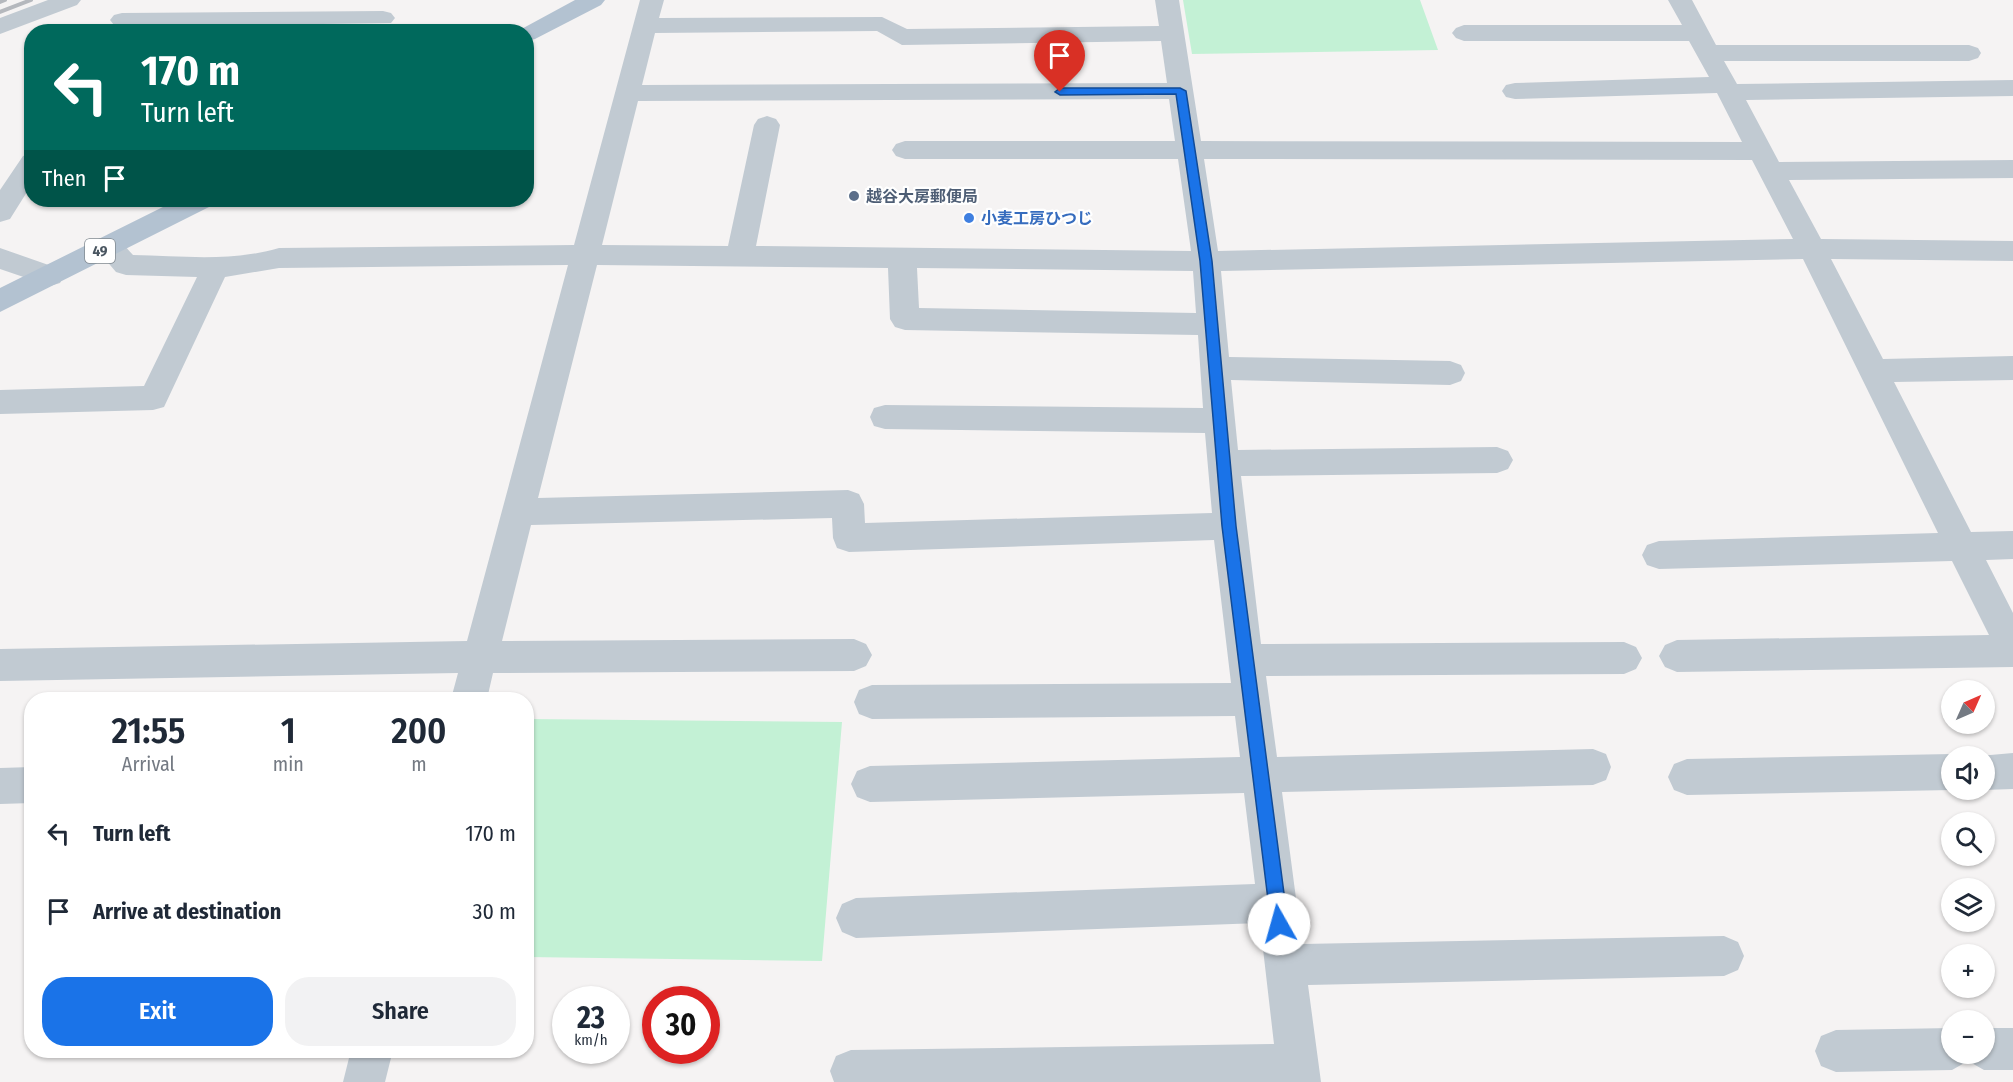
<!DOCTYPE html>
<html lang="en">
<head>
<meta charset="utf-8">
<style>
  :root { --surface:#fff; --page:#f2f2f3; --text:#1f2937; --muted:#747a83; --accent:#1a73e8 }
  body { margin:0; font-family:"Fira Sans Condensed","Noto Sans JP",sans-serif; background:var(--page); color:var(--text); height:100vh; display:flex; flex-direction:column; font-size:22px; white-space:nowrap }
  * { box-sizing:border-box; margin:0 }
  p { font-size:20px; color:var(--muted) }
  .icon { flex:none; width:33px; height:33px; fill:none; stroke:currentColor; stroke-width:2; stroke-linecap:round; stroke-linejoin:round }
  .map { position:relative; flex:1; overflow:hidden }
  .drawer { position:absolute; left:24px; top:692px; width:510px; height:366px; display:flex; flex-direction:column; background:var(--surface); border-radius:24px; box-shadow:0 2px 4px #0004 }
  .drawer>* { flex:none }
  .banner { position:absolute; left:24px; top:24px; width:510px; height:183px; border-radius:24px; box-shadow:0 2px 4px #0004; background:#00695c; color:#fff; overflow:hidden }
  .needle { width:39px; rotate:45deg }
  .tools { position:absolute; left:1941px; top:680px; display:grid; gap:12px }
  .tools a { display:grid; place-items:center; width:54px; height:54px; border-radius:50%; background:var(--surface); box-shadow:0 2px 4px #0004; font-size:30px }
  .speed { position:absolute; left:552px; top:986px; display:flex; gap:12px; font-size:30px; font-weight:700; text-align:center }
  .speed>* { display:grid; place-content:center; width:78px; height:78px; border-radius:50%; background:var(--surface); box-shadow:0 2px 4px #0004; line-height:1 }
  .speed small { font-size:15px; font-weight:400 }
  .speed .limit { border:9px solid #d22; background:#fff; color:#111 }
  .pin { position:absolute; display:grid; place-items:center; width:51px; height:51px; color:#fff; margin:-62px -26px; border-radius:50% 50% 50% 0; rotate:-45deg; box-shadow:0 0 6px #0007 }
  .pin .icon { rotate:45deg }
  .me { position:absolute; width:66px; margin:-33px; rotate:353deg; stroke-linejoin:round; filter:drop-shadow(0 0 4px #0008) }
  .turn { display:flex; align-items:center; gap:21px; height:126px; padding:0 18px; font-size:27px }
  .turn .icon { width:78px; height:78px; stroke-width:2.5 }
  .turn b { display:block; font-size:42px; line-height:51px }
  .then { display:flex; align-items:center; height:57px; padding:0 18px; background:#0003; gap:12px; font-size:22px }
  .eta { display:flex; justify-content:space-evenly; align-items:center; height:102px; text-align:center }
  .eta b { font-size:36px; font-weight:600; line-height:42px }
  .cta { display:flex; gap:12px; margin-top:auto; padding:12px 18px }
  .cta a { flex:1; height:69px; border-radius:24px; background:var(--accent); color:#fff; font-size:24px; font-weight:600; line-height:69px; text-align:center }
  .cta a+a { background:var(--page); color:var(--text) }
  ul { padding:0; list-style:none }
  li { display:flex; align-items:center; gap:18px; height:78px; padding:0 18px }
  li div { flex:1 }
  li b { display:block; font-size:22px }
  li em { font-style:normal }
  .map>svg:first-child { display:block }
</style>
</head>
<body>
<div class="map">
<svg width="2013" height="1082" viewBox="0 0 2013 1082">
  <rect width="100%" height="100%" fill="#f5f3f3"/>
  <!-- green -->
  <path fill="#c3f1d5" d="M1183 0H1420L1438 50 1192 54Z
    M527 719 842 722 822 961 527 957Z"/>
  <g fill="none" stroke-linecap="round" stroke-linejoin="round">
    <!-- minor -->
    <path fill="#c1cad2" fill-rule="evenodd" d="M48 0H81L77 5 0 34V18Z
      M640 0H664L659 18 882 17 907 29 1159 26 1155 0H1179L1201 141 1742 142 1717 93 1515 99 1506 97 1502 91 1506 85 1515 83 1709 77 1689 41H1464L1456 38 1452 33 1456 28 1464 25H1682L1668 0H1692L1716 45H1969L1978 48 1981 53 1978 58 1969 61H1724L1737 84 2013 80V96L1746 100 1779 162 2013 160V178L1789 180 1821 239 2013 241V261L1831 259 1883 359 2013 356V380L1894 382 1971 532 2013 531V559L1986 560 2013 613V667L1677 672 1665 667 1659 656 1665 645 1677 640 1989 635 1952 561 1659 569 1647 565 1642 555 1647 545 1659 541 1938 533 1803 259 1221 271 1229 357 1450 361 1461 365 1465 373 1461 381 1450 385 1231 380 1238 450 1497 447 1508 451 1513 460 1508 469 1497 473 1241 476 1261 644 1624 642 1636 647 1642 658 1636 669 1624 674 1266 676 1277 757 1593 749 1606 754 1611 767 1606 780 1593 785 1282 792 1302 944 1724 936 1738 942 1744 956 1738 970 1724 976 1308 985 1321 1082H834L830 1071 836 1056 851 1050 1274 1044 1260 923 856 938 842 932 836 918 842 904 856 898 1255 884 1244 793 870 802 857 797 851 784 857 771 870 766 1240 757 1235 716 872 719 859 714 854 702 859 690 872 685 1231 683 1214 540 849 552 837 548 833 538 832 518 531 525 502 641 854 639 866 644 872 655 866 666 854 671 493 673 487 699H451L458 673 0 681V649L467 641 568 265 279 268 225 277 164 407 153 410 0 414V390L144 386 197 277 126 275 116 272 94 246 98 239C115 234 122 243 133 255 182 256 232 262 279 248L574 245ZM877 31 902 45 1161 41 1167 83 642 85 655 33ZM1169 99 1175 141H905L896 144 892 150 896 156 905 159H1178L1191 251 756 246 780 125 776 119 767 116 758 119 754 125 728 246 602 245 638 101ZM1204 159 1752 160 1793 239 1218 251ZM597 265 888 268 890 319 895 327 905 330 1198 335 1203 408 885 405 874 408 870 417 874 426 885 429 1205 433 1212 513 865 523 864 504 859 494 848 490 538 498ZM917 268 1193 271 1196 313 919 308Z
      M383 11 391 13 395 18 391 23 122 27 114 25 110 20 114 15 122 13Z
      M32 153V184L10 219 0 222V190L23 156Z
      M0 248 60 269 64 276 60 283 50 286 0 269Z
      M2013 753V789L1984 790 1982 789H1984V756H1979Z
      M1952 754 1957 756H1952V789H1954L1952 790 1687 795 1674 790 1668 777 1674 764 1687 759Z
      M32 767V803L0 804V768Z
      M1952 1028V1053H1984V1028H2013V1070H1984L1968 1061 1952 1070 1836 1072 1821 1066 1815 1051 1821 1036 1836 1030Z
      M351 1050H393L385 1082H343Z"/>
    <!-- major -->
    <path fill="#b3c2d1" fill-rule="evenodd" d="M575 0H605L601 5 535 39 526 41V32H516Z
      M177 200H212L209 207 0 312V288Z"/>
    <!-- rail -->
    <path stroke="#b5b8bd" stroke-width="4" d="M0 2 5 0
      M0 12 31 0"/>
  </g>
  <!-- route -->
  <path fill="#1a73e8" stroke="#114b97" stroke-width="1.5" d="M1180 88 1186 91 1212 261 1236 526 1288 924 1285 929 1279 932 1274 929 1271 924 1222 526 1200 261 1176 94 1060 95 1055 92 1060 88Z"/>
  <!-- markers -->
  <circle fill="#5c6f8a" stroke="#fff" stroke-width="2" cx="854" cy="196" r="6"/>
  <circle fill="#3f7fe0" stroke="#fff" stroke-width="2" cx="969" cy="218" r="6"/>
  <g text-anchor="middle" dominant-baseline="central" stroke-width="4.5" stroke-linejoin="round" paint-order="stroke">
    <!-- shield labels -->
    <rect fill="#fff" stroke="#808990" stroke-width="1.5" x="85" y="239" width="30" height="24" rx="4.5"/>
    <g font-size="15" font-weight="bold" fill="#4a5661">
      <text x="100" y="251">49</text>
    </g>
    <!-- service labels -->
    <g font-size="16" font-weight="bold" fill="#4e5e75" stroke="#fff" text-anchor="start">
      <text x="866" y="196">越谷大房郵便局</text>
    </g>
    <!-- shop labels -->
    <g font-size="16" font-weight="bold" fill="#366cbe" stroke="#fff" text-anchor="start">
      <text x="981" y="218">小麦工房ひつじ</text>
    </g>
  </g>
</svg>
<div class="tools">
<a><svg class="needle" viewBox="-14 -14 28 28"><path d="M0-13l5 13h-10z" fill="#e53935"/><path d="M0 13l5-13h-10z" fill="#747a83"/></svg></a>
<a><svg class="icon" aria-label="sound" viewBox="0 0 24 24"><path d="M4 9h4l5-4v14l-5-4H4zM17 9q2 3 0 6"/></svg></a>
<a><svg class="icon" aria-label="search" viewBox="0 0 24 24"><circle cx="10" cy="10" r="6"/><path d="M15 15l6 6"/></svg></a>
<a><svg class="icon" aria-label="layers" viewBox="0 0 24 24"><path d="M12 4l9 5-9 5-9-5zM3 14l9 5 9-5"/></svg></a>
<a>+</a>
<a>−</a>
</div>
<div class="speed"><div>23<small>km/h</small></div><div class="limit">30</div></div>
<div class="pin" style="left:1060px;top:92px;background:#d93025"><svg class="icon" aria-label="arrive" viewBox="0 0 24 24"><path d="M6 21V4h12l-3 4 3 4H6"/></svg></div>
<svg class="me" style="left:1279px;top:924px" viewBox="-20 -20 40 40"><circle r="19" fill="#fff"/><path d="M0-13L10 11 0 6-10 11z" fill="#1a73e8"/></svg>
<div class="banner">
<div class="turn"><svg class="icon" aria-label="left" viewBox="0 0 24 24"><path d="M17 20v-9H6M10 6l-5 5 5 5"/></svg><div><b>170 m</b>Turn left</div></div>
<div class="then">Then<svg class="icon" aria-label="arrive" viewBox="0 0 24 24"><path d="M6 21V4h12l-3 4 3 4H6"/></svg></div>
</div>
<section class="drawer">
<div class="eta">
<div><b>21:55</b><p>Arrival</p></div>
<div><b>1</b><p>min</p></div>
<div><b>200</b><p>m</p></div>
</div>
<ul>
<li><svg class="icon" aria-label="left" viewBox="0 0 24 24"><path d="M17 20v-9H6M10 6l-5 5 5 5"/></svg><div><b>Turn left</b></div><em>170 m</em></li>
<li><svg class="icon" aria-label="arrive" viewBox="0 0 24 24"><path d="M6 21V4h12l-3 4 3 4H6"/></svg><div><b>Arrive at destination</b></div><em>30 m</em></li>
</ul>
<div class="cta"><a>Exit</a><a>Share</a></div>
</section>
</div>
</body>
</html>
